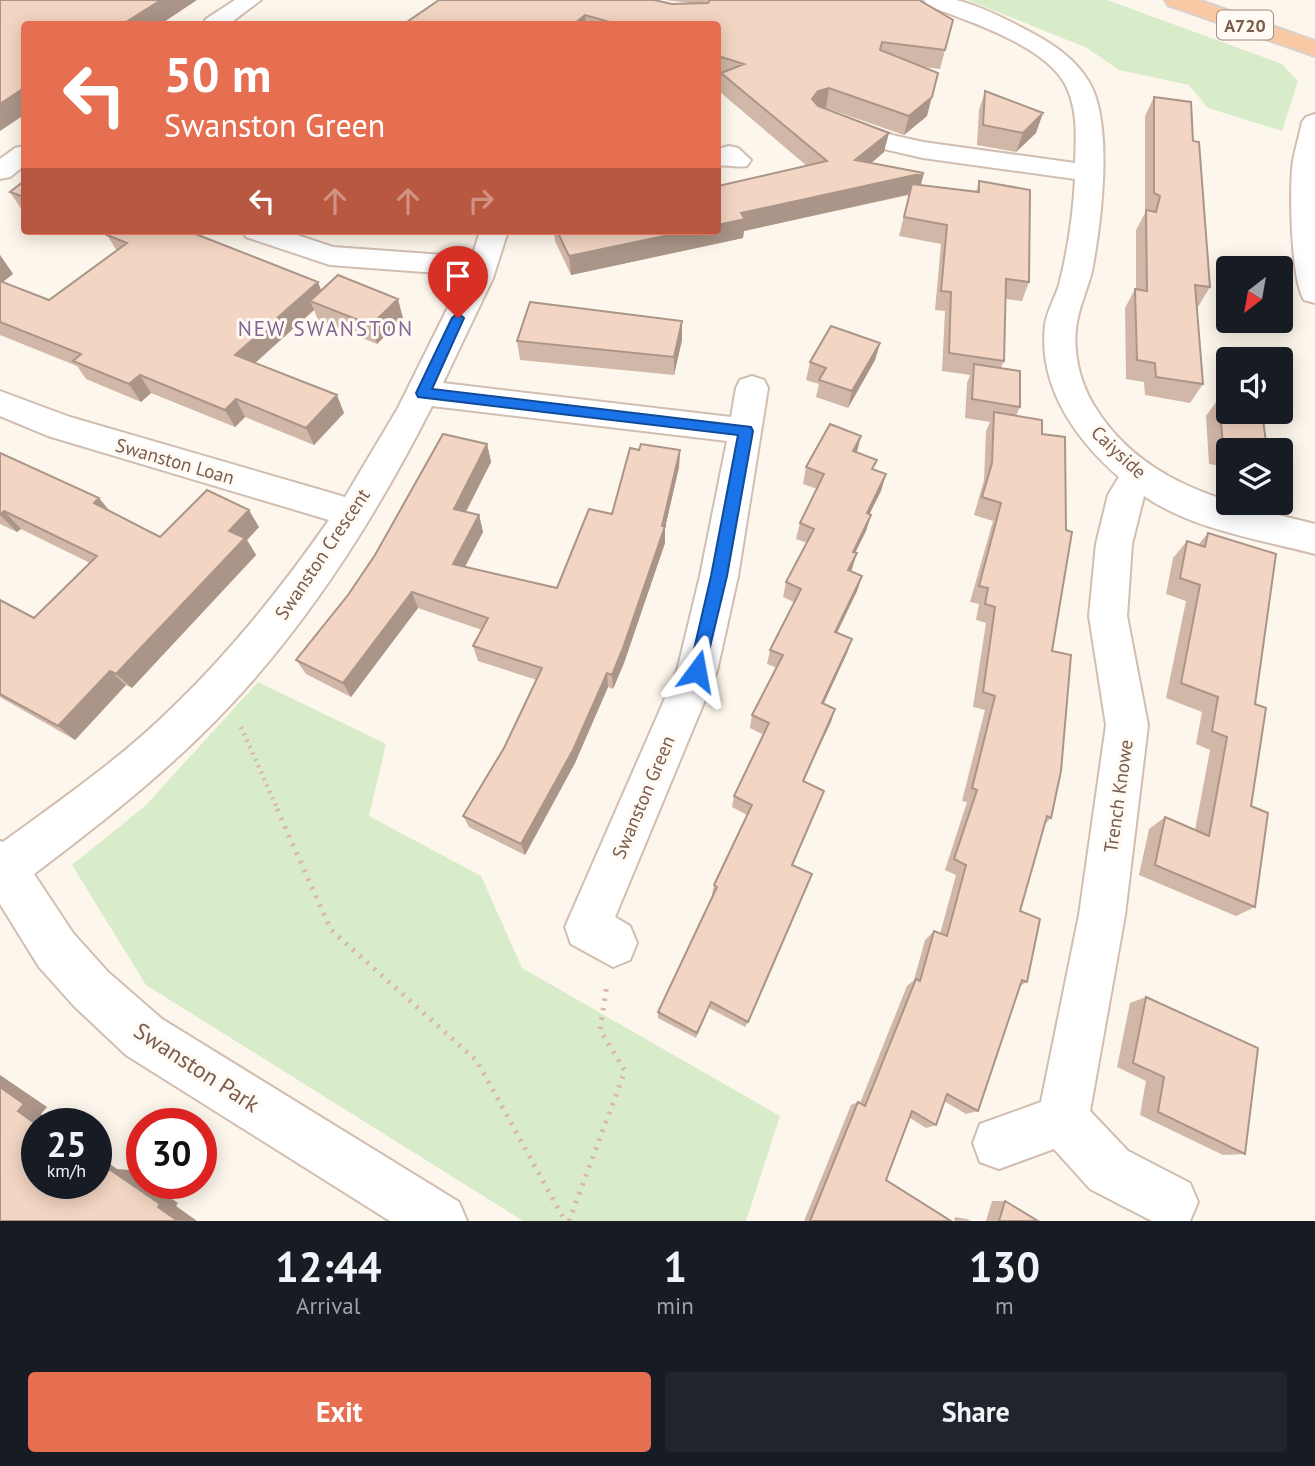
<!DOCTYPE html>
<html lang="en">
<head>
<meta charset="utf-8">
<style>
  :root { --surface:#171b24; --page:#20242c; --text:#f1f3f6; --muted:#9ea1a6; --accent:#e76f51 }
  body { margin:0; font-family:"PT Sans",sans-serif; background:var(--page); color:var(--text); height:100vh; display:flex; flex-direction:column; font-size:26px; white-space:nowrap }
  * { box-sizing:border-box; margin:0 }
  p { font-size:23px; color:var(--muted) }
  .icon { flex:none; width:38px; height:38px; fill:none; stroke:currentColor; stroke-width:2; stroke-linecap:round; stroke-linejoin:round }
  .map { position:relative; height:1221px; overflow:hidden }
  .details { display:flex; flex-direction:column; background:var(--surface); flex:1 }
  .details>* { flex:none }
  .banner { position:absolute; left:21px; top:21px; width:700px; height:214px; border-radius:7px; box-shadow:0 4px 18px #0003; background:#e76f51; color:#fff; overflow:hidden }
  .needle { width:46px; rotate:211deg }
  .tools { position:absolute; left:1216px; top:256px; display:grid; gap:14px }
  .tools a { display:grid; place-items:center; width:77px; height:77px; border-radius:7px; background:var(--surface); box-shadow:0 4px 18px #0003; font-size:35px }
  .speed { position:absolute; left:21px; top:1108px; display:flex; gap:14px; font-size:35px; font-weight:700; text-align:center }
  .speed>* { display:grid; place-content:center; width:91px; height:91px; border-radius:50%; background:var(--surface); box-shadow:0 4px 18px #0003; line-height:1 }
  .speed small { font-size:18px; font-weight:400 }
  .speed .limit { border:10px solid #d22; background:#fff; color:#111 }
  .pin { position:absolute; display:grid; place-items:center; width:60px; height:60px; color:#fff; margin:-72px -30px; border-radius:50% 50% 50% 0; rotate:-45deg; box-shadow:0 0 7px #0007 }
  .pin .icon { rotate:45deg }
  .me { position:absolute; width:77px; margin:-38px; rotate:13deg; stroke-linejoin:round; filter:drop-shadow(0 0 5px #0008) }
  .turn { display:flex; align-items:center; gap:24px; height:147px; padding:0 28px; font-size:32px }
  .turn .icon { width:91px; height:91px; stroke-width:2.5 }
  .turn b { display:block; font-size:49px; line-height:60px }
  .lanes { display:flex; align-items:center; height:66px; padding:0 28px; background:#0003; justify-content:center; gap:35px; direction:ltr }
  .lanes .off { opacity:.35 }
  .eta { display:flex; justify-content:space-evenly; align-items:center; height:119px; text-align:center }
  .eta b { font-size:42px; font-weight:800; line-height:49px }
  .cta { display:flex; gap:14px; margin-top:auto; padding:14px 28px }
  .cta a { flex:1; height:80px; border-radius:7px; background:var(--accent); color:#fff; font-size:28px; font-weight:800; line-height:80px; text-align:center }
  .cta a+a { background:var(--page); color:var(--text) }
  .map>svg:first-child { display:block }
</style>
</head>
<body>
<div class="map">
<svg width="1315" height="1221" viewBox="0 0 1315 1221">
  <rect width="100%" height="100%" fill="#fdf6ec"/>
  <!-- green -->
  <path fill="#d8ecc9" d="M968 0H1107L1282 64 1298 81 1282 131 1208 108 1189 85 1119 70 1087 48Z
    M258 682 386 744 369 816 481 876 522 968 780 1116 746 1221H523L146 985 72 865 145 806Z"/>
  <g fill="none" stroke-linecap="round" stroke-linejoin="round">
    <!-- minor casing -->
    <g stroke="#d1beb0" stroke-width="4">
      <path id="minor" d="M235 0H261L229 24H203L206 19Z
        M924 0C934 0 946 0 956 0 981 6 1010 21 1034 34 1056 46 1076 60 1089 82 1114 124 1101 224 1092 271 1088 288 1080 304 1077 322 1072 349 1079 380 1093 404 1142 486 1230 503 1315 524V554C1258 539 1194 530 1144 496L1132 544 1127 616 1148 725 1125 915 1090 1111 1128 1151 1190 1183 1198 1202 1190 1221H1152L1090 1189 1054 1149 999 1169 980 1162 973 1143 980 1124 1041 1102 1079 915 1106 725 1089 616 1096 544 1108 495 1119 477C1075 439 1038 386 1045 325 1047 311 1055 298 1059 285 1068 250 1073 215 1075 179L923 158 875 147 829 128 825 123 829 118 838 115 892 135 923 142 1075 163C1076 137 1078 108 1065 84 1044 44 966 21 927 5Z
        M1315 114V303L1304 300C1291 279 1290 197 1292 170 1293 154 1299 138 1302 122L1306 117Z
        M24 146V166L10 177 0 179V159L15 148Z
        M729 146 738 148 751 160 747 166C736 168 728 164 718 166V149Z
        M242 231H285L333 247 472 257 480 231H508L493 278 443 383 731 417 736 388 740 380 752 376 764 380 768 388 738 576 717 671 615 917 630 926 637 943 630 960 613 967 571 944 565 927 677 671 700 576 727 441 432 406C372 525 297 642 201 735 149 786 92 830 34 874L73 933 108 972 162 1019 459 1202 467 1221H390L126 1055 74 1006 39 967 0 904V841L3 842C62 799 123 757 175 705 233 649 283 586 329 520L48 436 0 416V391L70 417 345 497 398 408 464 275 330 265 246 237Z"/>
    </g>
    <!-- trunk casing -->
    <g stroke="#dad1cd" stroke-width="4">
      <path id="trunk" d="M1165 0H1198L1315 41V56L1168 5Z"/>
    </g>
    <!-- path-far1 -->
    <path stroke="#d9b8a5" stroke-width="4.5" stroke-dasharray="2 5" stroke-linecap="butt" d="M241 727 278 810"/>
    <!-- path -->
    <path stroke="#d9b8a5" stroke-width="5" stroke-dasharray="2.5 7" stroke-linecap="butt" d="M277 809 331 930 477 1061 565 1221
      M569 1221 625 1071 600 1030 607 984"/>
    <!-- minor -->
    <use href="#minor" fill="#fff" fill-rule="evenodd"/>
    <!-- trunk -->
    <use href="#trunk" fill="#f9c8a4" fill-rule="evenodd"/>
  </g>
  <!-- wall -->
  <path fill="#d1b7a8" d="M665 0H919L953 20 940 69 923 67 927 116 904 135 826 108H823L884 152 871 163 921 185 976 192 979 181 1029 282 1022 301 1006 299 1004 361 1001 368 1020 407 1016 416 1042 434 1052 651 1051 818 1045 824 1020 911 1027 982 1020 986 978 1111 966 1114 944 1101 936 1125 926 1128 910 1118 886 1180 951 1221H804L851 1105 858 1102 860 1103 907 986 914 980 925 940 934 931 940 934 956 875 945 870 967 802 962 801 985 710 973 707 986 623 976 620 979 604 970 602 993 521 974 515 984 480 986 431 990 422 965 418 967 383 970 375 942 371 945 311 935 310 941 244 899 236 909 195 744 231 743 238 571 275 555 241 554 231H718L807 166 720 92 721 77 718 76V24H404L672 4 690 3Z
    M985 91 1036 133 1016 152 977 145 979 110Z
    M1154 97 1193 141 1210 287 1198 307 1197 306 1203 384 1190 403 1145 395 1144 382 1126 379 1125 308 1135 289H1136V230L1145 213V116Z
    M24 181V211L22 210 10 192Z
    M107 235 321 290 403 318 377 344 318 320 314 310 255 363 344 413 314 445 245 417 235 427 151 393 141 402 86 379 77 366 0 335V255L13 274 3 282 49 300 117 251Z
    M682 340 674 375 520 360 517 341Z
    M880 343 875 360 848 408 816 397 819 384 806 380 810 362Z
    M1219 398 1267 450H1228V467L1209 464 1206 416Z
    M487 444 491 462 466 512 479 515 483 532 465 567 557 588 612 514 639 450H680L679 467 665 528V543L624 663 613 689 608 687 575 763 525 855 469 827 463 816 504 748 537 680 478 661 473 646 482 630 418 608 351 697 306 674 296 660Z
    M857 452 874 470 881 491 869 514 871 515 866 531 855 553 851 571 862 576 857 591 837 633 852 639 847 653 823 704 835 709 804 781 792 865 748 1022 745 1027 709 1008 696 1038 658 1018V1012L713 895 712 894 714 885 747 815 732 807 734 796 764 735 750 728 752 715 777 668 767 664 770 650 794 602 783 597 786 582 807 543 796 539 800 523 817 489 803 484 806 467Z
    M0 453 160 537 259 527 247 540 256 555 132 688 126 685 75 740 0 697V600L34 618 90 563 21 529 17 532 0 524Z
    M1208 533 1255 704 1251 806 1255 907 1236 916 1139 875 1149 829 1165 817 1195 830 1210 750 1196 744 1202 712 1166 698 1186 601 1166 594 1173 558 1187 541 1198 545Z
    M1146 997 1245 1154 1223 1155 1140 1115 1146 1081 1117 1067 1130 1003Z
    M992 1201H1005L1038 1221H986Z
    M955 1217 967 1219 971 1221H954Z"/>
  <!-- shaded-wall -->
  <path fill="#aa9588" d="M161 0H197L161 24H123Z
    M585 15 586 24H574Z
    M938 73 927 116 904 135 909 116Z
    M24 88V115L0 131V104Z
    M829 88 826 108 815 111 812 99 818 91Z
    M1043 113 1036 133 1016 152 1023 133Z
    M889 133 884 152 852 180 855 160Z
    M924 173 919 192 744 231 743 238 571 275 569 256 688 231H718V225L741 213Z
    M0 255 13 274 0 284Z
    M318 282 325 300 310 301 314 310 244 373 235 355Z
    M398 299 403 318 377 344 371 325Z
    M682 321V340L674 375V357Z
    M880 343 875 360 848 408 852 391Z
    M140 375 151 393 141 402 129 384Z
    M337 395 344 413 314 445 306 428Z
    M236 399 245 417 235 427 225 410Z
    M861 436 857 452 853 451Z
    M487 444 491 462 459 525 454 509Z
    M680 450 679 467 665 528V543L624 663 613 689 612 675 662 526Z
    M886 474 881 491 862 529 867 513Z
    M99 498 113 515 94 503Z
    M249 510 259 527 247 540 256 555 132 688 116 674 229 531Z
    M4 511 21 529 17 532 0 515Z
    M479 515 483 532 458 580 453 564Z
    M871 515 866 531 848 567 853 552Z
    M857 553 852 569 844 586 848 570Z
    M862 576 857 591 830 647 835 632Z
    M412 592 418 608 351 697 343 683Z
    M852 639 847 653 818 716 822 703Z
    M110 671 126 685 75 740 58 726Z
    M607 673 608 687 575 763 525 855 521 844Z
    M835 709 831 722 798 792 803 781Z
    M0 1075 47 1107 41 1114 54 1124H37V1125L18 1111 0 1087Z
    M96 1154 117 1169 129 1170 142 1179V1183H148L178 1203 176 1206 197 1221H178L105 1175 96 1168Z"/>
  <!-- building -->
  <path fill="#f3d5c3" stroke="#aa9588" stroke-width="2" d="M0 0H161L123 24H24V88L0 104Z
    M439 0H654L672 4 708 3 710 0H919L953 20 945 50 882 42 880 50 938 73 932 97 909 116 829 88 818 91 812 99 818 106 889 133 855 160 924 173 741 213 745 219 718 225V186L827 161 721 73 744 64 718 56V24H617L585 15 574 24H404Z
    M985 91 1043 113 1023 133 983 125Z
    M1154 97 1191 102 1193 141 1199 142 1210 287 1195 285 1203 384 1156 377 1155 363 1137 360 1135 289 1147 291 1146 210 1156 212 1160 196 1154 193Z
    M24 181V197L10 192Z
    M979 181 1030 190 1029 282 1006 279 1004 361 949 353 951 292 941 291 947 225 904 217 912 184 979 192Z
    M113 231H188L318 282 235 355 337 395 306 428 236 399 225 410 140 375 129 384 73 361 81 354 0 322V281L49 300 127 243 107 235Z
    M557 231H688L569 256Z
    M338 275 398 299 371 325 310 301Z
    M530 302 682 321 674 357 517 341Z
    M831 326 880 343 852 391 819 380 826 368 810 362Z
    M974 364 1020 371V407L972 399Z
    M1219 398 1228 400V411H1262L1267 450H1244L1223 446Z
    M994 412 1042 420V434L1065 437 1066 530 1072 532 1052 651 1071 655 1061 771 1051 818 1047 816 1020 911 1040 919 1027 982 1022 980 978 1111 947 1094 936 1125 912 1111 886 1180 951 1221H810L858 1102 865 1106 916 979 920 981 934 931 947 936 966 865 954 859 977 790 972 788 995 696 983 692 995 607 985 604 988 588 979 586 1001 503 982 497 992 463Z
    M830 424 861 436 853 451 877 460 872 469 886 474 867 513 871 515 853 552 857 553 848 570 862 576 835 632 852 639 822 703 835 709 803 781 824 791 792 865 812 874 748 1022 711 1002 697 1033 658 1012 717 887 714 885 752 805 734 796 769 723 752 715 783 655 770 650 801 589 786 582 814 529 800 523 824 474 806 467Z
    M443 434 487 444 454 509 479 515 453 564 557 588 589 509 612 514 630 448 639 450 641 444 680 450 662 526H665L623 648 612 675 607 673 573 750 521 844 463 816 504 748 542 668 473 646 488 618 412 592 343 683 296 660 348 595 375 555Z
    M0 453 99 498 94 503 160 537 207 490 249 510 229 531 245 538 116 674 110 671 58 726 0 694V600L34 618 97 556 4 511 0 515Z
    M1208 533 1276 554 1255 704 1266 708 1251 806 1268 813 1255 907 1155 865 1165 817 1209 836 1227 737 1212 731 1218 697 1181 683 1200 585 1180 578 1187 541 1205 547Z
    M1146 997 1258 1048 1245 1154 1158 1112 1164 1077 1133 1063Z
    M0 1087 24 1104 18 1111 37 1125V1183H96V1168L105 1175 109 1169 160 1204 158 1207 178 1221H0Z
    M1005 1201 1038 1221H999Z"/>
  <!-- route -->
  <path fill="#1a73e8" stroke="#114b97" stroke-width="2" d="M458 313 464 318 432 389 751 427 753 431 727 576 703 676 697 678 691 676 689 671 711 576 738 435 418 397 416 393 452 318Z"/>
  <g text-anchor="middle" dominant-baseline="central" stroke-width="6" stroke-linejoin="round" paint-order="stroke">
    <!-- shield labels -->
    <rect fill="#fffaf3" stroke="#a28b7f" stroke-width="2" x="1217" y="10.5" width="56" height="29" rx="5"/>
    <g font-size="18" font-weight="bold" fill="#7a5c4d">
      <text x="1245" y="25">A720</text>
    </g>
    <!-- street labels -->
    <g font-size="19" fill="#7a5c4d" stroke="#fffaf3">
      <text transform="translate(1119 452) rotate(43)">Caiyside</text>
      <text transform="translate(175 461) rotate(16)">Swanston Loan</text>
      <text transform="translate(322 554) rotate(-56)">Swanston Crescent</text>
      <text transform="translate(1118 796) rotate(-82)">Trench Knowe</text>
      <text transform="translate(643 797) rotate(-67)">Swanston Green</text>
    </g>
    <!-- neighbourhood labels -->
    <g font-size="21" letter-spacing="2" fill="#846695" stroke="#fffaf3">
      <text x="326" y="328">NEW SWANSTON</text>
    </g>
    <!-- near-street labels -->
    <g font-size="23" fill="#7a5c4d" stroke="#fffaf3">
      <text transform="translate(197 1067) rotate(33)">Swanston Park</text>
    </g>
  </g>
</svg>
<div class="tools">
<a><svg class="needle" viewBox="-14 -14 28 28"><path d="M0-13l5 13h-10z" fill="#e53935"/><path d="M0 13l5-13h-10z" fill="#9ea1a6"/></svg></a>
<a><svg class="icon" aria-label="sound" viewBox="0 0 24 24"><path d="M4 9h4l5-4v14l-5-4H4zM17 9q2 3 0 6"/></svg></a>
<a><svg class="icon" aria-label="layers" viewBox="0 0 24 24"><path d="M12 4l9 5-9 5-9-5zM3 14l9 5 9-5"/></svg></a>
</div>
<div class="speed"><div>25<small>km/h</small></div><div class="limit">30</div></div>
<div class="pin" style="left:458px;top:318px;background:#d93025"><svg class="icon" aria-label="arrive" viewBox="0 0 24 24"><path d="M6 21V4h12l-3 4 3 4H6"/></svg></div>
<svg class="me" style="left:697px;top:671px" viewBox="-20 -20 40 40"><path d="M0-17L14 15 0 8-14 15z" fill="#1a73e8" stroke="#fff" stroke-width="4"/></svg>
<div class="banner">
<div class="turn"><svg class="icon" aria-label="left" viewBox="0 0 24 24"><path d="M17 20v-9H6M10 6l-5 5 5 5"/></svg><div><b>50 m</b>Swanston Green</div></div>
<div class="lanes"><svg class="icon" aria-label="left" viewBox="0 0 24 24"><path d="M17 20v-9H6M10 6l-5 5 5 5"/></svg><svg class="icon off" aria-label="ahead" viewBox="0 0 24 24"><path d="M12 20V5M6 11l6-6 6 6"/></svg><svg class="icon off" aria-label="ahead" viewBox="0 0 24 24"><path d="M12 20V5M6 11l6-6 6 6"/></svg><svg class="icon off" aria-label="right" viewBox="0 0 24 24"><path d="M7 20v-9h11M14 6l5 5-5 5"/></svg></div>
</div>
</div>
<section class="details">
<div class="eta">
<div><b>12:44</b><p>Arrival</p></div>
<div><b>1</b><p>min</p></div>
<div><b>130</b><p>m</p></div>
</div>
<div class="cta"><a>Exit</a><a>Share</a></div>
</section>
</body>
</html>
